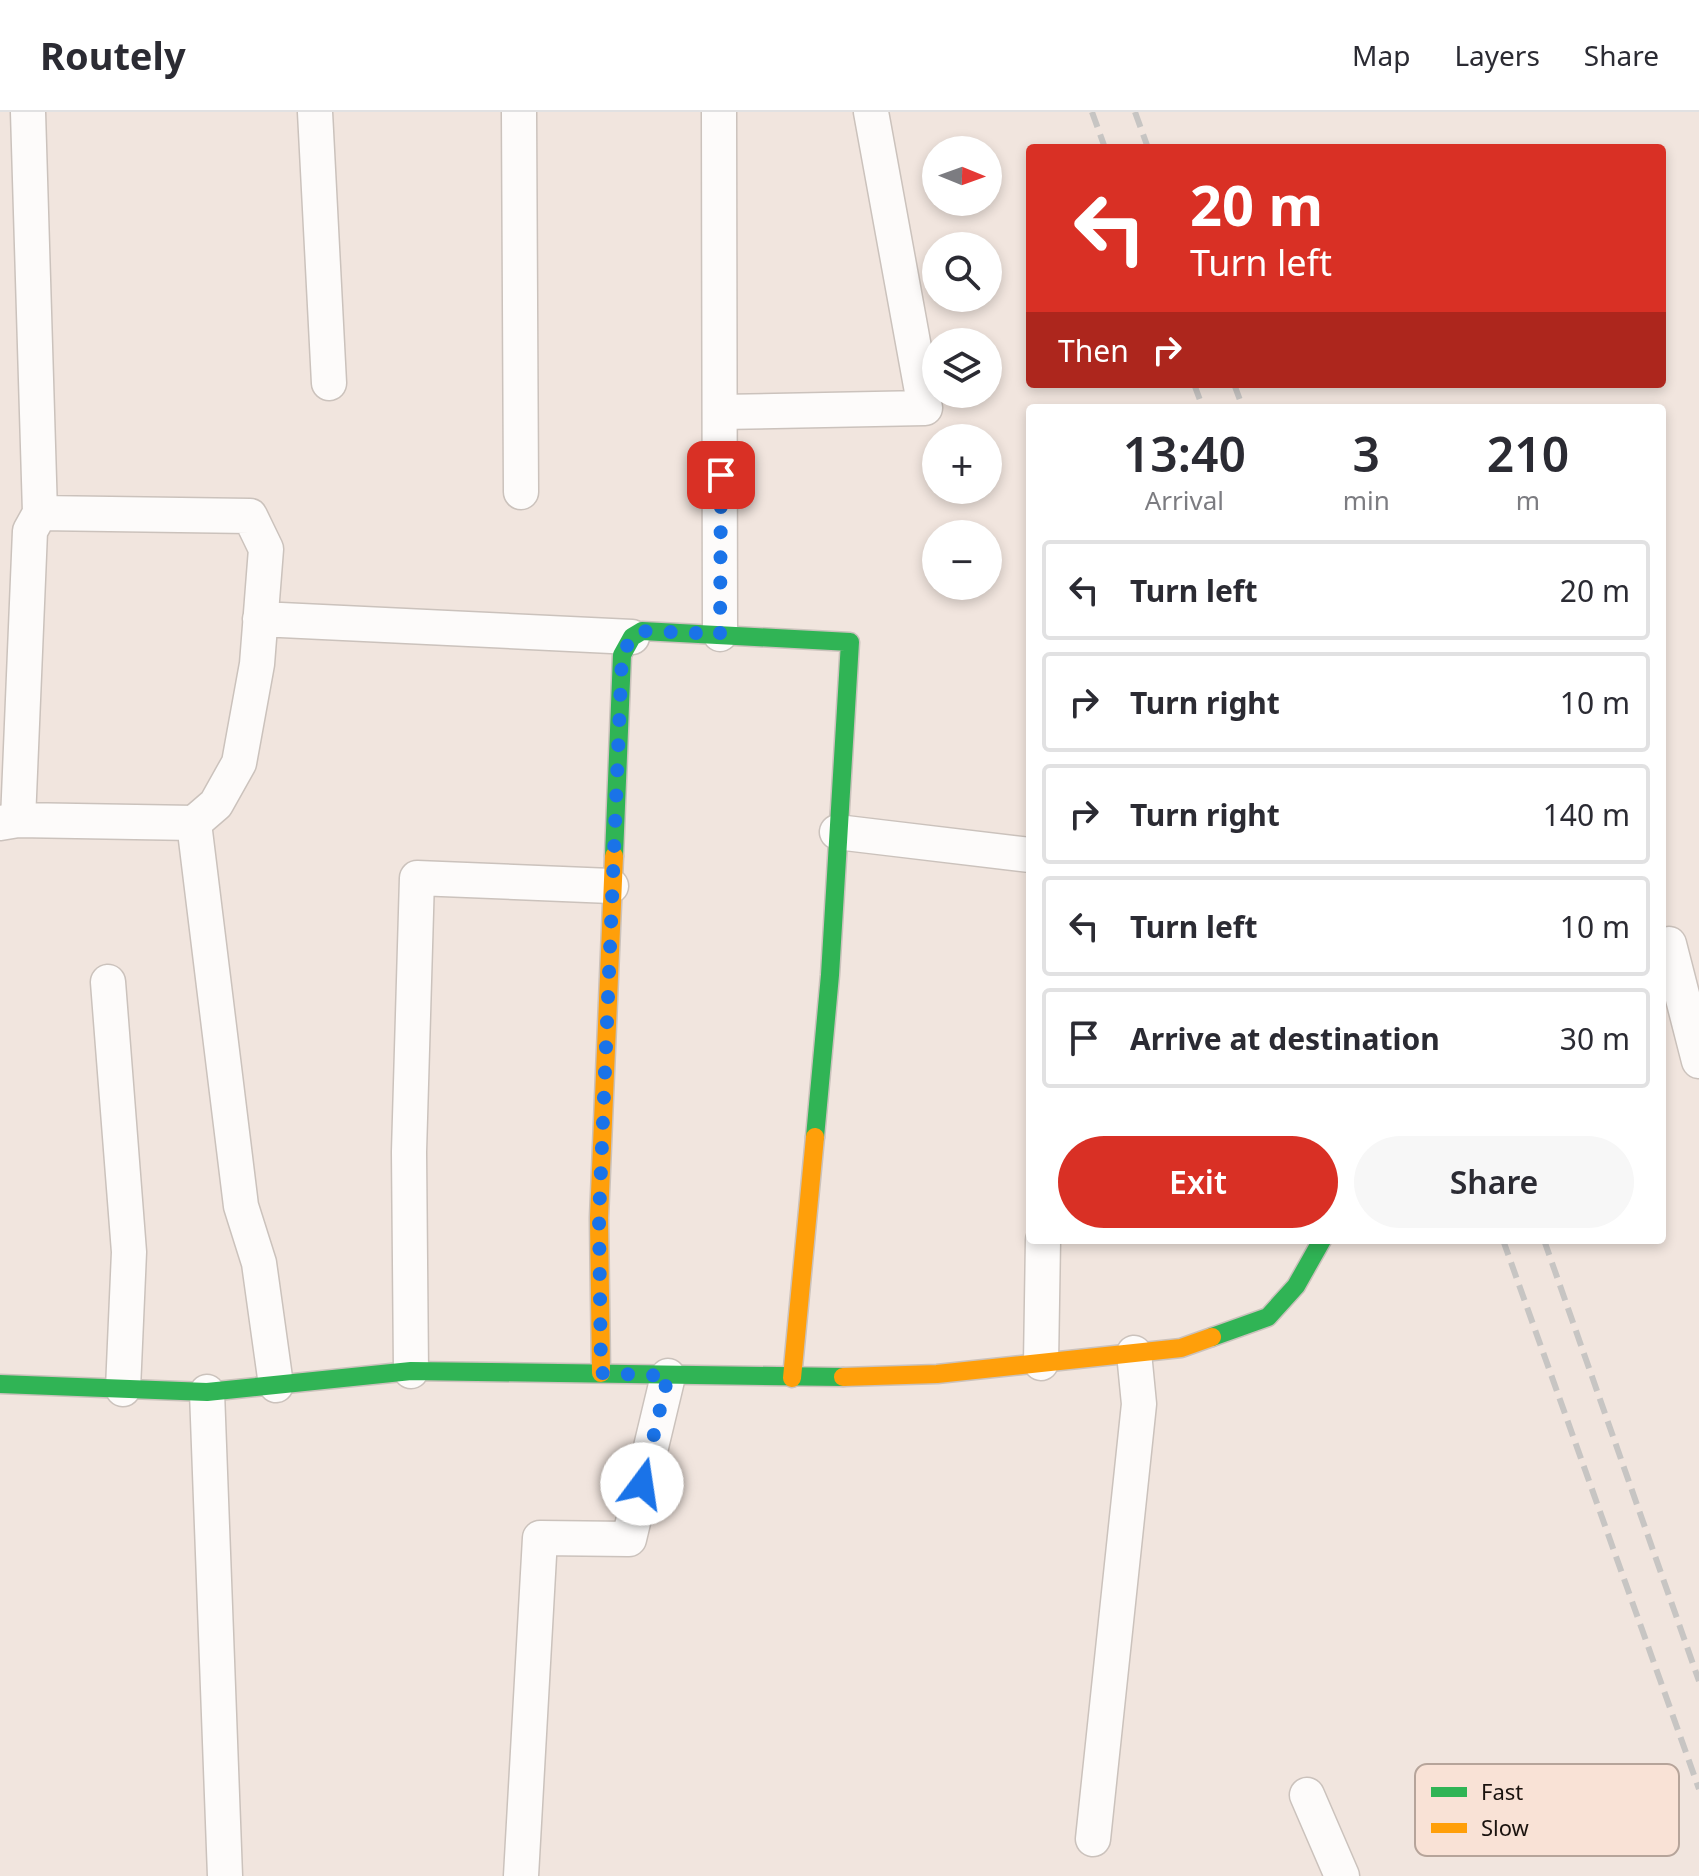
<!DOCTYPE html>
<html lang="en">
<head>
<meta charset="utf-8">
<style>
  :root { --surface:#fff; --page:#f7f7f7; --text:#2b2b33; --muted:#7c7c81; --line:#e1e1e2; --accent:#d93025 }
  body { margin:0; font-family:"Noto Sans",sans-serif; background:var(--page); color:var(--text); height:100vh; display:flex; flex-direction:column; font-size:30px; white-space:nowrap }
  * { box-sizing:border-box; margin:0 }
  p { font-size:26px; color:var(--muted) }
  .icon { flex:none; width:44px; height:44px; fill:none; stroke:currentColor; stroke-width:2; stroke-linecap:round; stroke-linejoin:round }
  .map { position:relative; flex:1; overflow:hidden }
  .details { position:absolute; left:1026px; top:292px; width:640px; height:840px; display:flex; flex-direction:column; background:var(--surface); border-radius:8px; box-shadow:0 4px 12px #0003 }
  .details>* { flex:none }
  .hud { position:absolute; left:1026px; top:32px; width:640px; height:244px; border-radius:8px; box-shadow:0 4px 12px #0003; background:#d93025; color:#fff; overflow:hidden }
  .needle { width:52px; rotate:91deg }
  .buttons { position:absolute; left:922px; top:24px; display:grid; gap:16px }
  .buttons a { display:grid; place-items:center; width:80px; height:80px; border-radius:50%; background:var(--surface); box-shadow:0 4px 12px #0003; font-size:40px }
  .pin { position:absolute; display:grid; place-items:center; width:68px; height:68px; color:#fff; margin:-34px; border-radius:16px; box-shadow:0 4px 12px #0006 }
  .me { position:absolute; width:88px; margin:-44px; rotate:14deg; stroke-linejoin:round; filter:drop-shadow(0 0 6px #0008) }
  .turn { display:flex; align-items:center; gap:28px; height:168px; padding:0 32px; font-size:36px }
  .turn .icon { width:104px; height:104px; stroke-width:2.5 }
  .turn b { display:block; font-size:56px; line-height:68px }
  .then { display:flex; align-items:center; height:76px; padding:0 32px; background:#0003; gap:16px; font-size:30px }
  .eta { display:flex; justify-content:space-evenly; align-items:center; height:136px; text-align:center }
  .eta b { font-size:48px; font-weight:600; line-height:56px }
  .cta { display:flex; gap:16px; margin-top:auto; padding:16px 32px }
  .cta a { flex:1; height:92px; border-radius:48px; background:var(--accent); color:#fff; font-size:32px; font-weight:600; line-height:92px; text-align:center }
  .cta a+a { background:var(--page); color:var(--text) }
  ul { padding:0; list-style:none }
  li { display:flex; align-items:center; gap:24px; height:100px; margin:0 16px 12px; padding:0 16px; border:4px solid var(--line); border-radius:8px }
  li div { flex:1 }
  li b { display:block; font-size:30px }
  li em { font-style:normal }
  header { display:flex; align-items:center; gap:48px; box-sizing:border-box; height:112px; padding:0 40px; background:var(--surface); border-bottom:2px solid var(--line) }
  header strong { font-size:38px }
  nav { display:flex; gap:44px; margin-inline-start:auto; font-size:28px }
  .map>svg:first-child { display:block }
</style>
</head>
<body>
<header>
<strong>Routely</strong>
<nav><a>Map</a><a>Layers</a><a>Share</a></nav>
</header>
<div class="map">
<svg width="1699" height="1764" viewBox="0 0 1699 1764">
  <rect width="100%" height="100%" fill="#f1e5de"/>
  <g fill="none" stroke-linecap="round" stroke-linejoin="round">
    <!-- street casing -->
    <g stroke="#cbc2bc" stroke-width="37">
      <path id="street" d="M315 0 329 271
        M519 0 521 380
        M719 0 720 522
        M721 300 925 296 871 0
        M260 507 632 525
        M18 708 30 419 40 401 28 0
        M0 711 18 708 194 711 216 692 239 651 257 552 266 437 250 404 40 401
        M194 711 241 1094 259 1151 276 1273
        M837 720 1030 743
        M1669 832 1699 949
        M108 870 129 1140 123 1277
        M1041 1251 1043 1128
        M411 1259 409 1040 417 766 611 774
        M207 1280 225 1764
        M1307 1683 1342 1764
        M1093 1727 1139 1292 1134 1241
        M521 1764 540 1426 629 1427 668 1264"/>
    </g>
    <!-- fast casing -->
    <g stroke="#cbc2bc" stroke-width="21">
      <path id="fast" d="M614 744 622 543 632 525 642 519 850 530 830 863 815 1025
        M1212 1225 1268 1205 1296 1174 1322 1128
        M0 1272 207 1280 411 1259 843 1265"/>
    </g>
    <!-- slow casing -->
    <g stroke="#cbc2bc" stroke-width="21">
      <path id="slow" d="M601 1261 599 1106 614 744
        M843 1265 937 1262 1181 1236 1212 1225
        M792 1266 815 1025"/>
    </g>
    <!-- street -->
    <use href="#street" stroke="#fdfbfa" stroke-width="34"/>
    <!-- fast -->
    <use href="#fast" stroke="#30b455" stroke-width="18"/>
    <!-- slow -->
    <use href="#slow" stroke="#ff9f0a" stroke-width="18"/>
    <!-- rail -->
    <path stroke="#c7c5c3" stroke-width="6" stroke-dasharray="16 8" stroke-linecap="butt" d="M1092 0 1105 36
      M1135 0 1148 36
      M1194 272 1203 296
      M1234 272 1243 296
      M1503 1128 1699 1677
      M1544 1128 1699 1569"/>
  </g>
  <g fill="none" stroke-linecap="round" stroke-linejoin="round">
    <!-- route -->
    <path stroke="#1a73e8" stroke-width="14" stroke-dasharray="0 25.2" d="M642 1372 668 1264 601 1261 599 1106 622 543 632 525 642 519 720 522 721 363"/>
  </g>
  <!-- legend -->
  <rect x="1415" y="1652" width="264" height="92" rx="12" fill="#f9e2d6" stroke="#b6a49a" stroke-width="2"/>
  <rect x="1431" y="1675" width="36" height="10" fill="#30b455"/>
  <rect x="1431" y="1711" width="36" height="10" fill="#ff9f0a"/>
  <g font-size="22" fill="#1b130f">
    <text x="1481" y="1688">Fast</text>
    <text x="1481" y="1724">Slow</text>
  </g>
</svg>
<div class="buttons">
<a><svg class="needle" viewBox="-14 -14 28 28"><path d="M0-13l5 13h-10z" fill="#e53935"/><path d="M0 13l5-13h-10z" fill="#7c7c81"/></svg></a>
<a><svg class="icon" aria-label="search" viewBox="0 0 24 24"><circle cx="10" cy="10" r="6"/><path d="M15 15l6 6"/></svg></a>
<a><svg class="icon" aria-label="layers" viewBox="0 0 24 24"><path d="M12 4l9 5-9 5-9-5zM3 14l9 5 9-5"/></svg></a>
<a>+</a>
<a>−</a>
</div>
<div class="pin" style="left:721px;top:363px;background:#d93025"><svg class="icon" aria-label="arrive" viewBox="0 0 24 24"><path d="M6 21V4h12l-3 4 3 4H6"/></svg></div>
<svg class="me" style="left:642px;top:1372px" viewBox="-20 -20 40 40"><circle r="19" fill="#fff"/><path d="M0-13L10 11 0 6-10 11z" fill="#1a73e8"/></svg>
<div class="hud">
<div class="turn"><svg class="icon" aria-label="left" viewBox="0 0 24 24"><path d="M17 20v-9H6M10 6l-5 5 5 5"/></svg><div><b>20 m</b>Turn left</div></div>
<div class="then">Then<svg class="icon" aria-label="right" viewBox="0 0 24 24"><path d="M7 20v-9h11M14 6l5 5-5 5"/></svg></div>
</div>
<section class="details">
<div class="eta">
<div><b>13:40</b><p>Arrival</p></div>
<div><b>3</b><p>min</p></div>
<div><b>210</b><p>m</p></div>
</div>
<ul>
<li><svg class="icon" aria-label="left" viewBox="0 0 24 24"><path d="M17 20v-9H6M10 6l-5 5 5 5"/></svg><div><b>Turn left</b></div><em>20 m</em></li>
<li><svg class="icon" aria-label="right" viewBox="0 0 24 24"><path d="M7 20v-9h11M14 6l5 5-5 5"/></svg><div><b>Turn right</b></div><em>10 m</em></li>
<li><svg class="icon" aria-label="right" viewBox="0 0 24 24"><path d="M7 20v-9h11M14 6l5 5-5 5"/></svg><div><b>Turn right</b></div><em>140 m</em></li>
<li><svg class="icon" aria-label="left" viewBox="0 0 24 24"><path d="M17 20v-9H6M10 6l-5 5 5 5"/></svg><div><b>Turn left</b></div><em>10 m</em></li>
<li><svg class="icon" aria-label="arrive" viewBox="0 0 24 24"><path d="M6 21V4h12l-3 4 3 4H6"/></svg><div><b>Arrive at destination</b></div><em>30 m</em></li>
</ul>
<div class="cta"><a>Exit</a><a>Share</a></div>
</section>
</div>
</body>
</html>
